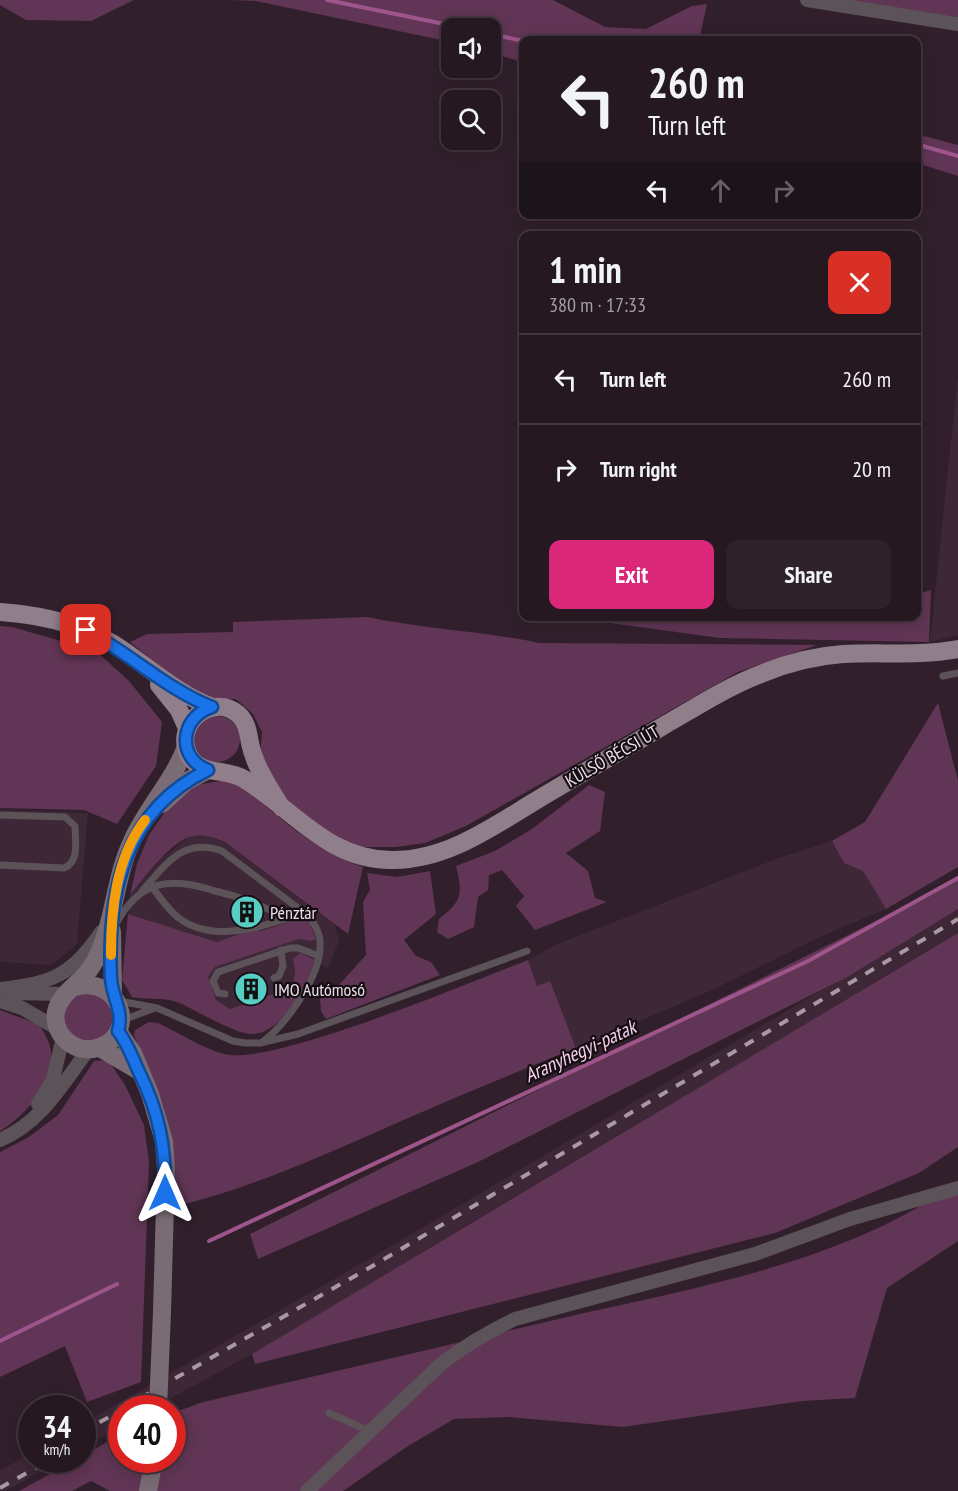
<!DOCTYPE html>
<html lang="en">
<head>
<meta charset="utf-8">
<style>
  :root { --surface:#251821; --page:#2d212a; --text:#f1f3f6; --muted:#a3a0a5; --line:#42373f; --accent:#db2777 }
  body { margin:0; font-family:"PT Sans Narrow",sans-serif; background:var(--page); color:var(--text); height:100vh; display:flex; flex-direction:column; font-size:22px; white-space:nowrap }
  * { box-sizing:border-box; margin:0 }
  p { font-size:20px; color:var(--muted) }
  .icon { flex:none; width:33px; height:33px; fill:none; stroke:currentColor; stroke-width:2; stroke-linecap:round; stroke-linejoin:round }
  .map { position:relative; flex:1; overflow:hidden }
  .drawer { position:absolute; left:519px; top:231px; width:402px; height:390px; display:flex; flex-direction:column; background:var(--surface); border-radius:12px; box-shadow:0 3px 15px #0003,0 0 0 2px var(--line) }
  .drawer>* { flex:none }
  .top-card { position:absolute; left:519px; top:36px; width:402px; height:183px; border-radius:12px; box-shadow:0 3px 15px #0003,0 0 0 2px var(--line); background:#251821; color:var(--text); overflow:hidden }
  .buttons { position:absolute; left:441px; top:18px; display:grid; gap:12px }
  .buttons a { display:grid; place-items:center; width:60px; height:60px; border-radius:12px; background:var(--surface); box-shadow:0 3px 15px #0003,0 0 0 2px var(--line); font-size:30px }
  .speed { position:absolute; left:18px; top:1395px; display:flex; gap:12px; font-size:30px; font-weight:700; text-align:center }
  .speed>* { display:grid; place-content:center; width:78px; height:78px; border-radius:50%; background:var(--surface); box-shadow:0 3px 15px #0003,0 0 0 2px var(--line); line-height:1 }
  .speed small { font-size:15px; font-weight:400 }
  .speed .limit { border:9px solid #d22; background:#fff; color:#111 }
  .pin { position:absolute; display:grid; place-items:center; width:51px; height:51px; color:#fff; margin:-26px; border-radius:12px; box-shadow:0 3px 9px #0006 }
  .me { position:absolute; width:66px; margin:-33px; rotate:0deg; stroke-linejoin:round; filter:drop-shadow(0 0 4px #0008) }
  .turn { display:flex; align-items:center; gap:21px; height:126px; padding:0 30px; font-size:27px }
  .turn .icon { width:78px; height:78px; stroke-width:2.5 }
  .turn b { display:block; font-size:42px; line-height:51px }
  .lanes { display:flex; align-items:center; height:57px; padding:0 30px; background:#0003; justify-content:center; gap:30px; direction:ltr }
  .lanes .off { opacity:.35 }
  .round { display:grid; place-items:center; flex:none; width:63px; height:63px; border-radius:12px; background:var(--page) }
  .headline { display:flex; align-items:center; justify-content:space-between; height:102px; padding:0 30px }
  h1 { font-size:36px; font-weight:700; line-height:45px }
  .primary-button { display:flex; gap:12px; margin-top:auto; padding:12px 30px }
  .primary-button a { flex:1; height:69px; border-radius:12px; background:var(--accent); color:#fff; font-size:24px; font-weight:700; line-height:69px; text-align:center }
  .primary-button a+a { background:var(--page); color:var(--text) }
  ul { padding:0; list-style:none }
  li { display:flex; align-items:center; gap:18px; height:90px; padding:0 30px; border-top:2px solid var(--line) }
  li div { flex:1 }
  li b { display:block; font-size:22px }
  li em { font-style:normal }
  .map>svg:first-child { display:block }
</style>
</head>
<body>
<div class="map">
<svg width="958" height="1491" viewBox="0 0 958 1491">
  <rect width="100%" height="100%" fill="#31202c"/>
  <!-- built -->
  <path fill="#3e2737" d="M958 375V635L930 642Z
    M0 810 88 813 77 944 51 965 0 962Z
    M190 836H207L225 842 335 925 339 941 328 968 315 960 293 959 295 971 293 987 230 1009 216 1000 208 977 215 967 299 939 301 918 261 931 253 929 217 942 128 914 130 895 162 858Z
    M832 841 844 863 863 871 886 909 822 936 710 991 576 1048 550 981 537 986 528 960 555 945 776 859Z
    M958 909V933L252 1354 153 1408H122L121 1426 83 1448 82 1424 383 1251Z
    M31 1453 32 1460H62L5 1491H0V1471Z"/>
  <!-- green -->
  <path fill="#613555" d="M0 0H134L91 21 26 20 0 5Z
    M231 0H553L605 27 646 29 692 6 707 4 699 40H524L523 62 491 53 490 28H452L451 42 256 1Z
    M845 0H958V17Z
    M916 134 958 145V176L917 163Z
    M931 590 929 642 720 638 588 620 594 616H916L917 594Z
    M367 617C424 629 482 631 539 643L817 645 738 672 466 826 425 843 396 847H356L334 837 289 802 260 756 262 732 253 714 236 699H216L188 689 130 642 147 634 233 632V622Z
    M0 626 12 627 96 651 129 681 162 722 156 766 117 824 84 810 0 808Z
    M938 703 958 781V867L886 909 863 871 844 863 832 841 865 822Z
    M194 739a23 23 0 1 1 46 0a23 23 0 1 1-46 0Z
    M227 780 241 783C278 818 315 850 363 867L348 934 225 842C215 838 205 834 193 836 172 839 144 879 130 895L137 864 149 835 165 812 195 785Z
    M589 785 605 792 600 831 566 853 588 871 595 898 607 902 535 930 516 906 524 896 502 870 489 875 488 890 478 897 474 927 448 939 437 932 439 919C462 901 463 894 456 866L495 851 532 829Z
    M430 871 436 914 404 940 416 956 431 962 440 975 326 1019 321 1011 320 999 338 986 366 955 363 902 370 890 367 873 397 877Z
    M958 880V909L849 976 478 1162 258 1259 250 1234Z
    M128 914 217 942 253 929 261 931 301 918 310 923 316 939 312 941 299 939 215 967 208 977 216 1000 230 1009 293 987 295 971 293 959 300 953 315 960C307 984 283 1033 253 1034 235 1035 195 1009 177 1002 163 997 146 1000 132 997L122 980Z
    M958 933V1147L919 1173 775 1233 255 1364 252 1354Z
    M528 960 537 986 550 981 576 1048C517 1072 458 1096 399 1122 324 1155 250 1189 170 1208L161 1105 134 1035 135 1030 149 1022 158 1023C179 1033 202 1048 224 1054 270 1067 473 981 528 960Z
    M64 1017a24 24 0 1 1 48 0a24 24 0 1 1-48 0Z
    M0 1010 40 1025C43 1032 48 1039 50 1046 58 1080 26 1115 0 1131Z
    M108 1060 125 1085 144 1125 149 1162 141 1382 87 1402 65 1346 0 1377V1152L29 1137 58 1115 94 1061Z
    M958 1182V1241L887 1288 855 1398 802 1401 623 1427 508 1417 454 1419 408 1446 343 1491H110L91 1481 72 1491H19L76 1460H82L83 1456 121 1434 122 1460H172L173 1413 200 1403C322 1374 444 1346 567 1317 699 1287 845 1262 958 1182Z"/>
  <g fill="none" stroke-linecap="round" stroke-linejoin="round">
    <!-- stream -->
    <path stroke="#9d558b" stroke-width="4" d="M327 0 464 28
      M490 34 524 41
      M916 144 958 156
      M209 1241 808 961 958 878
      M0 1341 117 1284"/>
    <!-- lane -->
    <path stroke="#5c5359" stroke-width="7" d="M943 676 958 673
      M0 815 65 817 75 826C75 840 80 862 64 868L0 865
      M152 887C159 896 165 905 173 913 205 944 253 929 289 918
      M142 891C166 865 182 837 222 851L310 917
      M255 904 283 915 310 917C315 926 320 932 320 943 322 975 286 1025 261 1043
      M116 924C139 880 171 876 215 891 226 894 237 896 247 901
      M274 978 279 976 283 966 281 950
      M225 994 218 993 213 981 218 972 290 948H298L319 956
      M119 1001 157 1008 233 1041 245 1043H260L298 1034 527 951
      M123 1020 155 1008
      M329 1413 369 1431"/>
    <!-- street -->
    <path stroke="#5c5359" stroke-width="14" d="M807 0 958 24
      M0 989C52 983 72 976 102 931
      M13 993 65 994
      M0 1001 22 1008 58 1029
      M38 1104 53 1079 63 1037
      M0 1140C42 1122 62 1084 89 1049
      M307 1491 441 1364C464 1346 488 1332 515 1319L755 1254 850 1219 958 1188"/>
    <!-- secondary -->
    <path stroke="#7a6c75" stroke-width="18" d="M162 804 187 781 208 770
      M112 931 113 995
      M75 987C120 975 139 1032 100 1047 77 1056 52 1036 56 1012 60 992 82 983 92 966 115 928 113 881 132 841 147 808 173 781 186 747
      M118 1031 133 1053 150 1094 164 1141 166 1169 162 1312
      M100 1048 139 1071
      M148 1491 154 1460"/>
    <!-- primary -->
    <path stroke="#907e8b" stroke-width="18" d="M0 612C45 615 89 626 126 652 154 672 180 695 212 707
      M159 685 179 710 187 728
      M282 808C269 787 255 767 250 743 248 732 247 722 238 714 211 692 173 725 189 755 200 776 226 768 244 779 294 810 329 861 393 860 447 860 492 827 537 800 580 774 625 749 668 723 698 706 729 686 761 674 787 663 815 656 843 654 882 652 919 656 958 649"/>
    <!-- rail -->
    <path stroke="#a89aa4" stroke-width="4" stroke-dasharray="10 10" stroke-linecap="butt" d="M123 1408 369 1268 958 919
      M82 1432 122 1410
      M0 1488 50 1460"/>
    <!-- secondary-bridge -->
    <path stroke="#7a6c75" stroke-width="18" d="M158 1408 162 1312"/>
  </g>
  <g fill="none" stroke-linecap="round" stroke-linejoin="round">
    <!-- route casing -->
    <g stroke="#114b97" stroke-width="15">
      <path id="route" d="M86 630C129 653 168 690 212 707 180 717 176 758 208 770 124 810 107 893 111 978 112 998 124 1011 118 1031 128 1044 132 1057 139 1072 159 1112 166 1148 165 1193"/>
    </g>
    <!-- route -->
    <use href="#route" stroke="#1a73e8" stroke-width="10"/>
    <!-- slow -->
    <path stroke="#f59e0b" stroke-width="10" d="M111 955C111 909 116 858 145 820"/>
  </g>
  <!-- icons -->
  <defs>
    <g id="building-disc" transform="scale(1.725)"><circle r="9.5" fill="#56cec3" stroke="#140d12"/><path d="M-4-6H4V6H1V3H-1V6H-4ZM-2.5-4.3h1.7v1.8h-1.7ZM.8-4.3h1.7v1.8H.8ZM-2.5-1h1.7V.8h-1.7ZM.8-1h1.7V.8H.8Z" fill="#111"/></g>
  </defs>
  <g fill-rule="evenodd">
    <use href="#building-disc" x="247" y="912"/>
    <use href="#building-disc" x="251" y="989"/>
  </g>
  <g text-anchor="middle" dominant-baseline="central" stroke-width="4.5" stroke-linejoin="round" paint-order="stroke">
    <!-- street labels -->
    <g font-size="18" fill="#ebdfe7" stroke="#140d12">
      <text transform="translate(612 756) rotate(-30)">KÜLSŐ BÉCSI ÚT</text>
    </g>
    <!-- poi labels -->
    <g font-size="18" fill="#ebdfe7" stroke="#140d12" text-anchor="start">
      <text x="270" y="912">Pénztár</text>
      <text x="274" y="989">IMO Autómosó</text>
    </g>
    <!-- water labels -->
    <g font-size="20" font-style="italic" fill="#f8cfeb" stroke="#140d12">
      <text transform="translate(580 1051) rotate(-25)">Aranyhegyi-patak</text>
    </g>
  </g>
</svg>
<div class="buttons">
<a><svg class="icon" aria-label="sound" viewBox="0 0 24 24"><path d="M4 9h4l5-4v14l-5-4H4zM17 9q2 3 0 6"/></svg></a>
<a><svg class="icon" aria-label="search" viewBox="0 0 24 24"><circle cx="10" cy="10" r="6"/><path d="M15 15l6 6"/></svg></a>
</div>
<div class="speed"><div>34<small>km/h</small></div><div class="limit">40</div></div>
<div class="pin" style="left:86px;top:630px;background:#d93025"><svg class="icon" aria-label="arrive" viewBox="0 0 24 24"><path d="M6 21V4h12l-3 4 3 4H6"/></svg></div>
<svg class="me" style="left:165px;top:1193px" viewBox="-20 -20 40 40"><path d="M0-17L14 15 0 8-14 15z" fill="#1a73e8" stroke="#fff" stroke-width="4"/></svg>
<div class="top-card">
<div class="turn"><svg class="icon" aria-label="left" viewBox="0 0 24 24"><path d="M17 20v-9H6M10 6l-5 5 5 5"/></svg><div><b>260 m</b>Turn left</div></div>
<div class="lanes"><svg class="icon" aria-label="left" viewBox="0 0 24 24"><path d="M17 20v-9H6M10 6l-5 5 5 5"/></svg><svg class="icon off" aria-label="ahead" viewBox="0 0 24 24"><path d="M12 20V5M6 11l6-6 6 6"/></svg><svg class="icon off" aria-label="right" viewBox="0 0 24 24"><path d="M7 20v-9h11M14 6l5 5-5 5"/></svg></div>
</div>
<section class="drawer">
<div class="headline"><div><h1>1 min</h1><p>380 m · 17:33</p></div><a class="round" style="background:#d93025;color:#fff"><svg class="icon" aria-label="close" viewBox="0 0 24 24"><path d="M6 6l12 12M18 6L6 18"/></svg></a></div>
<ul>
<li><svg class="icon" aria-label="left" viewBox="0 0 24 24"><path d="M17 20v-9H6M10 6l-5 5 5 5"/></svg><div><b>Turn left</b></div><em>260 m</em></li>
<li><svg class="icon" aria-label="right" viewBox="0 0 24 24"><path d="M7 20v-9h11M14 6l5 5-5 5"/></svg><div><b>Turn right</b></div><em>20 m</em></li>
</ul>
<div class="primary-button"><a>Exit</a><a>Share</a></div>
</section>
</div>
</body>
</html>
